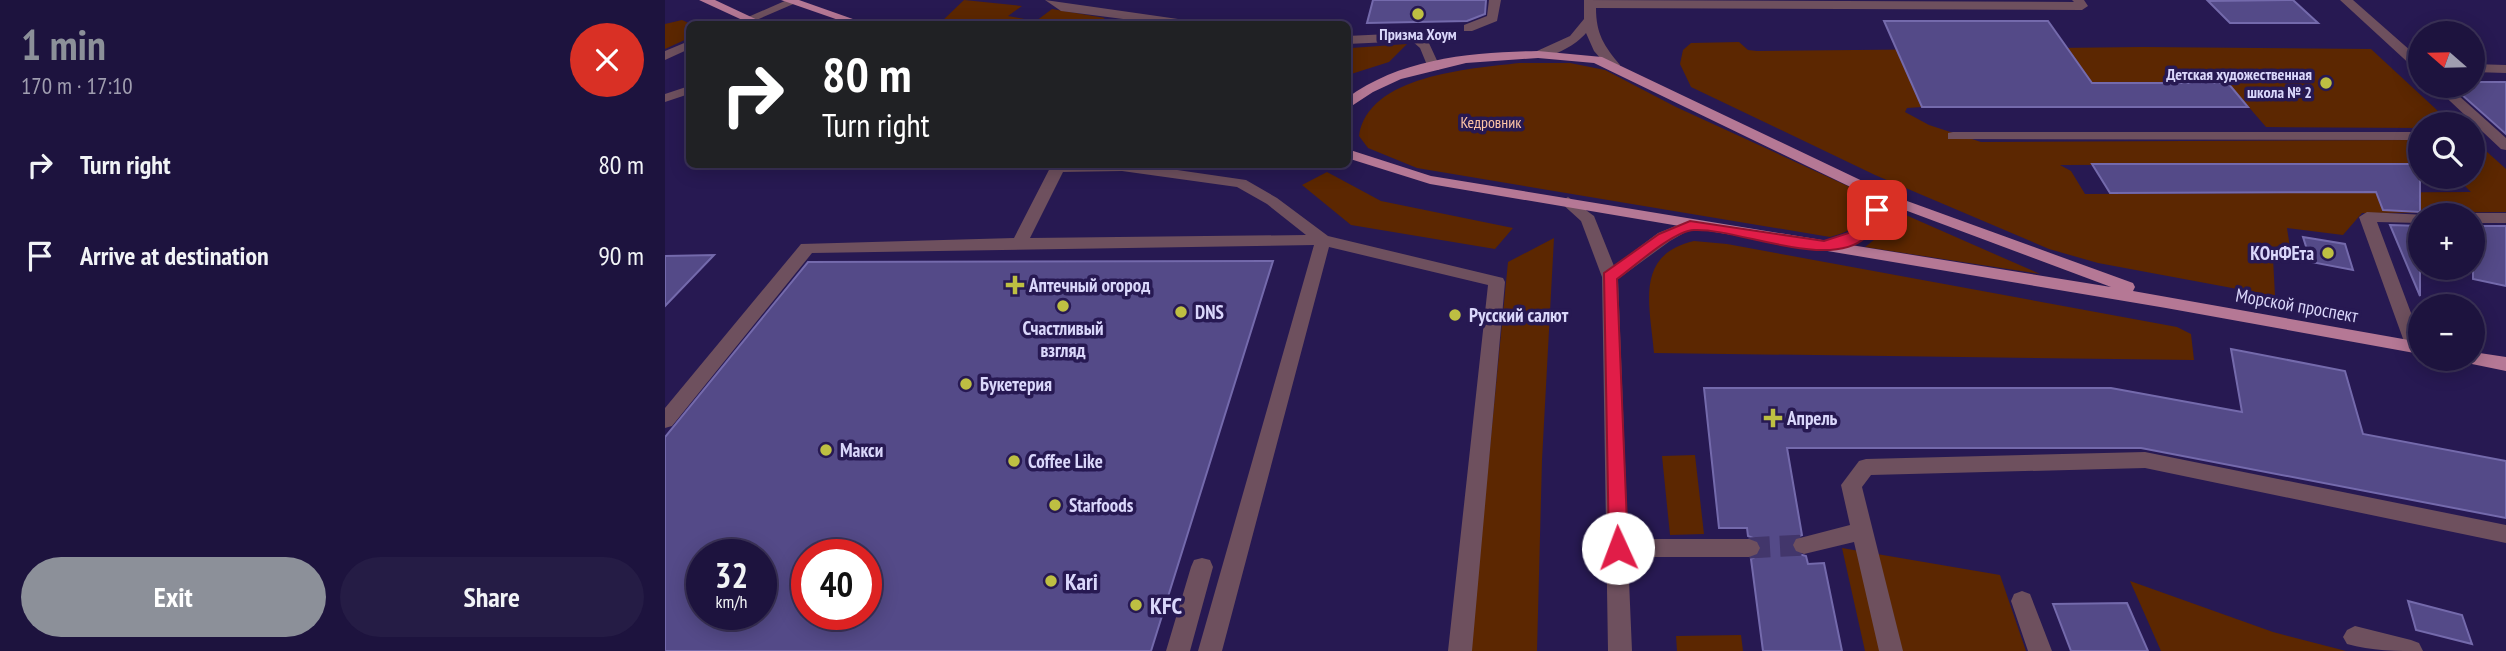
<!DOCTYPE html>
<html lang="en">
<head>
<meta charset="utf-8">
<style>
  :root { --surface:#1d133e; --page:#251c45; --text:#f1f3f6; --muted:#a09eb0; --line:#3b3258; --accent:#8c9099 }
  body { margin:0; font-family:"PT Sans Narrow",sans-serif; background:var(--page); color:var(--text); height:100vh; display:flex; flex-direction:column; font-size:26px; white-space:nowrap }
  * { box-sizing:border-box; margin:0 }
  p { font-size:23px; color:var(--muted) }
  .icon { flex:none; width:38px; height:38px; fill:none; stroke:currentColor; stroke-width:2; stroke-linecap:round; stroke-linejoin:round }
  .map { position:relative; flex:1; overflow:hidden }
  .side { display:flex; flex-direction:column; background:var(--surface); width:665px }
  .side>* { flex:none }
  .top-card { position:absolute; left:21px; top:21px; width:665px; height:147px; border-radius:10px; box-shadow:0 4px 18px #0003,0 0 0 2px var(--line); background:#202124; color:#fff; overflow:hidden }
  .needle { width:46px; rotate:290deg }
  .fabs { position:absolute; left:1743px; top:21px; display:grid; gap:14px }
  .fabs a { display:grid; place-items:center; width:77px; height:77px; border-radius:50%; background:var(--surface); box-shadow:0 4px 18px #0003,0 0 0 2px var(--line); font-size:35px }
  .speed { position:absolute; left:21px; top:539px; display:flex; gap:14px; font-size:35px; font-weight:700; text-align:center }
  .speed>* { display:grid; place-content:center; width:91px; height:91px; border-radius:50%; background:var(--surface); box-shadow:0 4px 18px #0003,0 0 0 2px var(--line); line-height:1 }
  .speed small { font-size:18px; font-weight:400 }
  .speed .limit { border:10px solid #d22; background:#fff; color:#111 }
  .pin { position:absolute; display:grid; place-items:center; width:60px; height:60px; color:#fff; margin:-30px; border-radius:14px; box-shadow:0 4px 10px #0006 }
  .me { position:absolute; width:77px; margin:-38px; rotate:358deg; stroke-linejoin:round; filter:drop-shadow(0 0 5px #0008) }
  .turn { display:flex; align-items:center; gap:24px; height:147px; padding:0 21px; font-size:32px }
  .turn .icon { width:91px; height:91px; stroke-width:2.5 }
  .turn b { display:block; font-size:49px; line-height:60px }
  .round { display:grid; place-items:center; flex:none; width:74px; height:74px; border-radius:37px; background:var(--page) }
  .head { display:flex; align-items:center; justify-content:space-between; height:119px; padding:0 21px }
  h1 { font-size:42px; font-weight:700; line-height:52px; color:var(--accent) }
  .primary-button { display:flex; gap:14px; margin-top:auto; padding:14px 21px }
  .primary-button a { flex:1; height:80px; border-radius:42px; background:var(--accent); color:#fff; font-size:28px; font-weight:700; line-height:80px; text-align:center }
  .primary-button a+a { background:var(--page); color:var(--text) }
  ul { padding:0; list-style:none }
  li { display:flex; align-items:center; gap:21px; height:91px; padding:0 21px }
  li div { flex:1 }
  li b { display:block; font-size:26px }
  li em { font-style:normal }
  main { display:flex; flex:1; min-height:0 }
  .map>svg:first-child { display:block }
</style>
</head>
<body>
<main>
<section class="side">
<div class="head"><div><h1>1 min</h1><p>170 m · 17:10</p></div><a class="round" style="background:#d93025;color:#fff"><svg class="icon" aria-label="close" viewBox="0 0 24 24"><path d="M6 6l12 12M18 6L6 18"/></svg></a></div>
<ul>
<li><svg class="icon" aria-label="right" viewBox="0 0 24 24"><path d="M7 20v-9h11M14 6l5 5-5 5"/></svg><div><b>Turn right</b></div><em>80 m</em></li>
<li><svg class="icon" aria-label="arrive" viewBox="0 0 24 24"><path d="M6 21V4h12l-3 4 3 4H6"/></svg><div><b>Arrive at destination</b></div><em>90 m</em></li>
</ul>
<div class="primary-button"><a>Exit</a><a>Share</a></div>
</section>
<div class="map">
<svg width="1841" height="651" viewBox="0 0 1841 651">
  <rect width="100%" height="100%" fill="#271952"/>
  <!-- green -->
  <path fill="#5c2701" d="M299 0 357 6 343 16 371 21 387 9 440 18 431 24 275 23Z
    M17 20 26 24 24 38 0 49V24Z
    M1074 42 1083 50 1092 51 1478 47 1706 49 1787 124H1755V128L1601 127 1563 83 1247 84 1257 107 1242 108 1240 112 1264 125 1316 142 1755 140V164L1395 165 1406 171 1420 194 1806 192 1791 177H1808L1810 141 1841 169V212L1697 213 1678 235 1622 228 1627 261 1608 258 1610 296 1433 263 1384 249 1210 175 1026 87 1015 64 1018 50 1026 43Z
    M742 44 724 62 683 75 686 48Z
    M854 63H905L940 70 1011 107 1187 188C1211 212 1193 231 1165 237L752 168 703 148 694 136C703 75 804 69 854 63Z
    M662 172 716 201 848 228 830 249 686 225 637 185Z
    M1227 209 1375 274 1200 247 1214 236Z
    M889 238 877 460 872 651H805L843 262Z
    M1029 241 1062 244 1512 327 1526 334 1529 360 989 353C985 305 969 255 1029 241Z
    M1030 455 1039 534 1005 535 997 456Z
    M1177 548 1335 575 1361 651H1200Z
    M1465 581 1608 632 1681 651H1496Z
    M1076 635 1078 651H1012L1011 636Z"/>
  <!-- building -->
  <path fill="#544a88" stroke="#746aac" stroke-width="2" fill-rule="evenodd" d="M708 0H821L820 14 802 21 702 23Z
    M1628 0 1653 23H1565L1543 1Z
    M1219 21H1383L1427 83H1563L1583 107H1257Z
    M1808 82H1841V134L1787 86H1808Z
    M1427 164H1755V212L1718 210 1711 192 1445 193Z
    M1725 225 1755 226V296Z
    M1808 226H1841V286L1808 279Z
    M1638 237 1680 244 1688 270 1646 262Z
    M49 255 0 306V256Z
    M608 261 486 651H0V437L143 262ZM37 555H96V614H37ZM142 555H201V614H142Z
    M1566 349 1680 371 1698 434 1841 461V518L1476 448H1122L1137 535 1129 538 1126 546 1130 553 1141 556 1143 564 1159 563 1177 651H1098L1086 559 1094 555 1097 547 1093 540 1083 536 1082 528H1054L1039 388H1446L1577 412Z
    M1743 601 1797 615 1807 644 1751 630Z
    M1462 603 1483 651H1406L1388 604Z"/>
  <g fill="none" stroke-linecap="round" stroke-linejoin="round">
    <!-- minor-tunnel -->
    <path stroke="#42366b" stroke-width="21" stroke-dasharray="21 10" stroke-linecap="butt" d="M1084 548 1139 545"/>
    <!-- minor -->
    <path fill="#6e505e" fill-rule="evenodd" d="M122 0 133 2 82 24H67Z
      M380 0 520 20 526 24H497L396 11Z
      M824 0H836L832 21 807 31H799V25L822 16Z
      M919 0 1409 2 1407 0H1419L1423 6 1417 10 931 8C931 34 939 46 955 65L954 68H944L929 51 921 33C911 45 888 58 872 57V51L905 36 919 19Z
      M1675 0H1688L1755 59V70L1750 69Z
      M177 16 181 17V23L161 24Z
      M745 33 763 41 775 67 774 70H764L755 48 747 41 682 44V36Z
      M24 41V49L0 60V51Z
      M1808 64 1841 65V73L1808 72Z
      M24 86V94L0 102V94Z
      M1769 86H1783L1841 138V150L1836 149Z
      M1288 132H1755V140L1283 139V133Z
      M387 164H471L581 180 612 198 663 236 838 278 840 282 807 651H783L823 285 664 247 557 651H533L649 245 147 253 7 426 0 428V408L136 244 349 238ZM457 171 572 187 602 204 641 235 365 238 398 172Z
      M903 197 929 216 949 266 993 233 1025 220 1033 225 1005 241 953 279 963 539H1084L1092 542 1095 548 1092 554 1084 557H963L967 651H943L937 277 916 221 895 202Z
      M1702 212 1761 215H1755V223L1712 222 1755 337V352L1744 351 1741 347 1694 217Z
      M1808 213H1841V223H1808V215H1802Z
      M1480 452 1841 525V543L1480 468 1206 475 1197 487 1238 651H1214L1189 542 1139 554 1131 551 1128 545 1131 539 1185 525 1176 485 1194 461 1201 459Z
      M537 558 545 560 548 567 525 651H501L526 567 529 560Z
      M1357 591 1365 594 1387 651H1363L1346 601 1349 594Z
      M1690 626 1746 640 1754 643 1758 651C1732 651 1706 651 1682 644L1678 637 1682 630Z"/>
    <!-- major -->
    <path fill="#b57895" fill-rule="evenodd" d="M34 0H50L101 24H86Z
      M116 0H134L202 24H185Z
      M873 51 937 57 1231 197 1468 283 1470 287 1468 291 1755 342V354L1501 308 765 184 682 158V149L766 176 1163 241C1183 236 1199 227 1204 205L1198 193 929 63 873 58 801 63 736 79 708 92 682 109V98C736 58 808 52 873 51ZM1218 202 1221 203 1446 287 1186 245C1203 237 1222 222 1218 202Z
      M1808 352 1841 357V371L1802 363 1799 359H1808Z"/>
  </g>
  <!-- route -->
  <path fill="#e11d48" stroke="#92132f" stroke-width="2" d="M1212 206 1219 210C1213 218 1208 230 1201 237 1164 271 1073 228 1029 230 1008 231 970 266 952 279L963 548 960 553H947L944 548 939 273 994 234 1025 221 1159 241 1190 231 1207 207Z"/>
  <!-- markers -->
  <g fill="#bebf42" stroke="#271952" stroke-width="2.5">
    <circle cx="753" cy="14" r="7"/>
    <circle cx="1661" cy="83" r="7"/>
    <circle cx="1663" cy="253" r="7"/>
    <path d="M346.5 274.5h7v7h7v7h-7v7h-7v-7h-7v-7h7z"/>
    <circle cx="398" cy="306" r="7"/>
    <circle cx="516" cy="312" r="7"/>
    <circle cx="790" cy="315" r="7"/>
    <circle cx="301" cy="384" r="7"/>
    <path d="M1104.5 407.5h7v7h7v7h-7v7h-7v-7h-7v-7h7z"/>
    <circle cx="161" cy="450" r="7"/>
    <circle cx="349" cy="461" r="7"/>
    <circle cx="390" cy="505" r="7"/>
    <circle cx="386" cy="581" r="7"/>
    <circle cx="471" cy="605" r="7"/>
  </g>
  <g text-anchor="middle" dominant-baseline="central" stroke-width="7" stroke-linejoin="round" paint-order="stroke">
    <!-- far-poi labels -->
    <g font-size="16" font-weight="bold" fill="#dad7fb" stroke="#271952">
      <text x="753" y="34">Призма Хоум</text>
      <text x="1647" y="74" text-anchor="end">Детская художественная<tspan x="1647" dy="18">школа № 2</tspan></text>
    </g>
    <!-- far-park labels -->
    <g font-size="16" fill="#fec4a6" stroke="#271952">
      <text x="826" y="122">Кедровник</text>
    </g>
    <!-- poi labels -->
    <g font-size="19" font-weight="bold" fill="#dad7fb" stroke="#271952" text-anchor="start">
      <text x="1649" y="253" text-anchor="end">КОнФЕта</text>
      <text x="364" y="285">Аптечный огород</text>
      <text x="530" y="312">DNS</text>
      <text x="804" y="315">Русский салют</text>
      <text x="398" y="328" text-anchor="middle">Счастливый<tspan x="398" dy="22">взгляд</tspan></text>
      <text x="315" y="384">Букетерия</text>
      <text x="1122" y="418">Апрель</text>
      <text x="175" y="450">Макси</text>
      <text x="363" y="461">Coffee Like</text>
      <text x="404" y="505">Starfoods</text>
    </g>
    <!-- street labels -->
    <g font-size="19" fill="#dad7fb" stroke="#271952">
      <text transform="translate(1632 305) rotate(10)">Морской проспект</text>
    </g>
    <!-- near-poi labels -->
    <g font-size="23" font-weight="bold" fill="#dad7fb" stroke="#271952" text-anchor="start">
      <text x="400" y="581">Kari</text>
      <text x="485" y="605">KFC</text>
    </g>
  </g>
</svg>
<div class="fabs">
<a><svg class="needle" viewBox="-14 -14 28 28"><path d="M0-13l5 13h-10z" fill="#e53935"/><path d="M0 13l5-13h-10z" fill="#a09eb0"/></svg></a>
<a><svg class="icon" aria-label="search" viewBox="0 0 24 24"><circle cx="10" cy="10" r="6"/><path d="M15 15l6 6"/></svg></a>
<a>+</a>
<a>−</a>
</div>
<div class="speed"><div>32<small>km/h</small></div><div class="limit">40</div></div>
<div class="pin" style="left:1212px;top:210px;background:#d93025"><svg class="icon" aria-label="arrive" viewBox="0 0 24 24"><path d="M6 21V4h12l-3 4 3 4H6"/></svg></div>
<svg class="me" style="left:953px;top:548px" viewBox="-20 -20 40 40"><circle r="19" fill="#fff"/><path d="M0-13L10 11 0 6-10 11z" fill="#e11d48"/></svg>
<div class="top-card">
<div class="turn"><svg class="icon" aria-label="right" viewBox="0 0 24 24"><path d="M7 20v-9h11M14 6l5 5-5 5"/></svg><div><b>80 m</b>Turn right</div></div>
</div>
</div>
</main>
</body>
</html>
